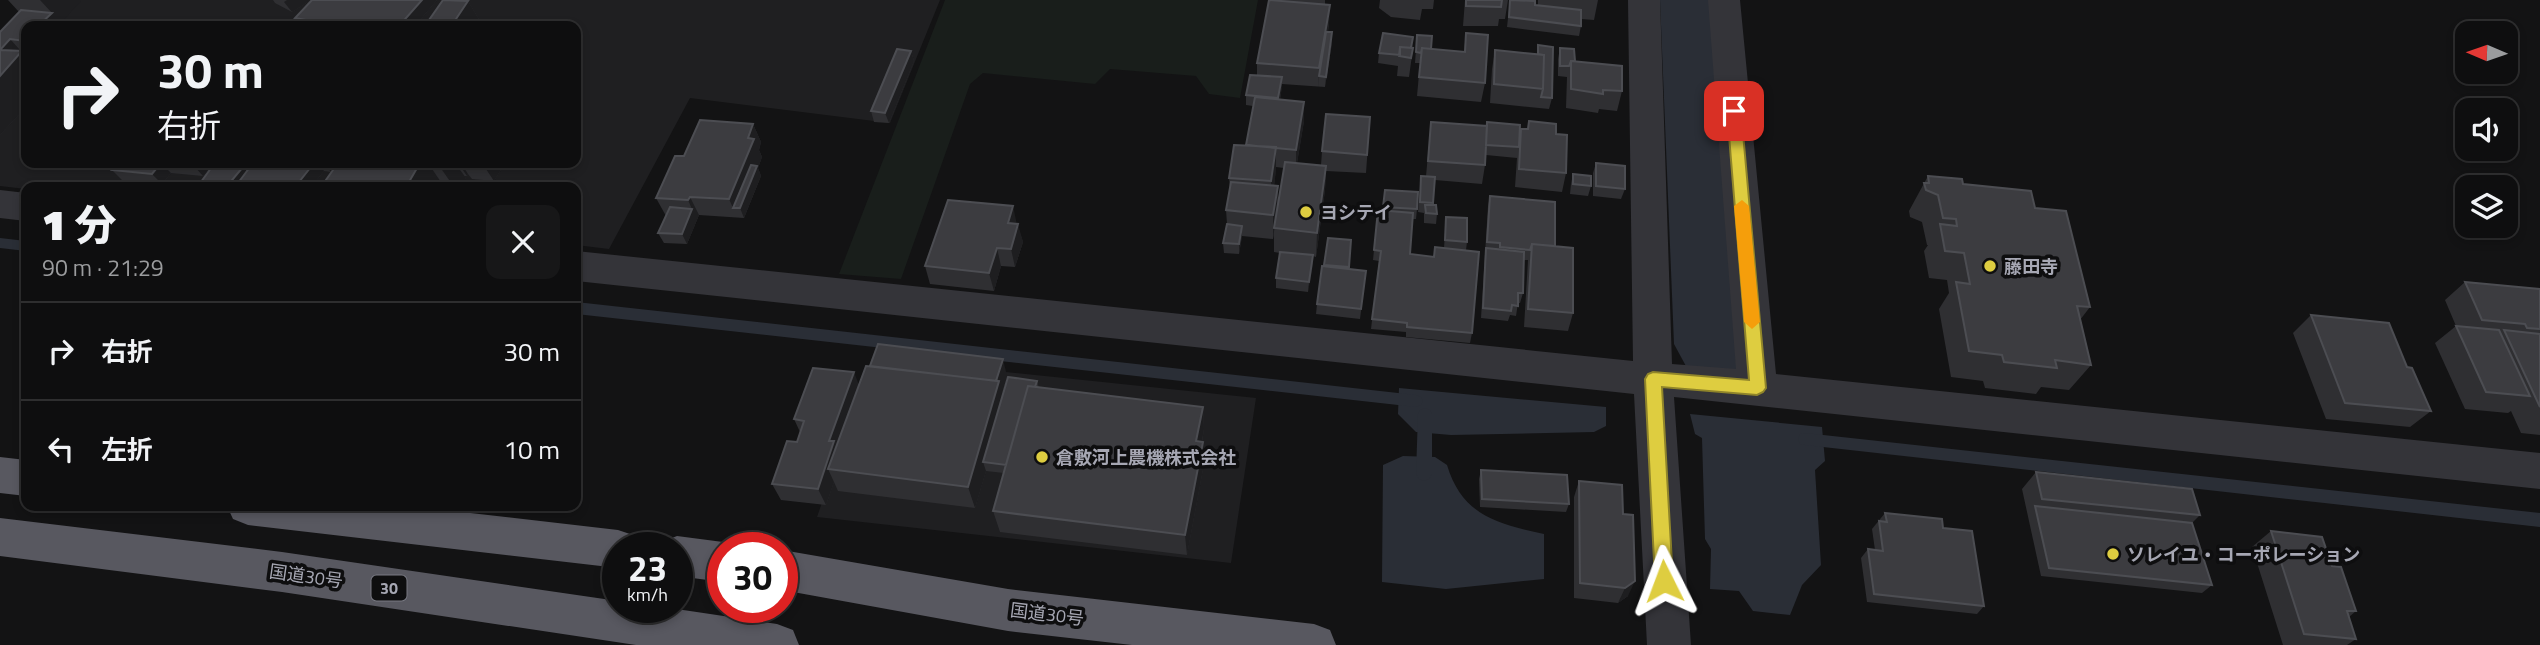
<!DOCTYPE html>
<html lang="ja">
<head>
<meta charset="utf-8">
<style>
  :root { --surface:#0e0e0f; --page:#171718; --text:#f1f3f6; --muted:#9b9c9e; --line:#2e2e2f }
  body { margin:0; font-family:"Titillium Web","Noto Sans JP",sans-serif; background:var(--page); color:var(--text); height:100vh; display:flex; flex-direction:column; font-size:26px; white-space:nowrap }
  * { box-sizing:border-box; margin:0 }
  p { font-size:23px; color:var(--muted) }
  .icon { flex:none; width:38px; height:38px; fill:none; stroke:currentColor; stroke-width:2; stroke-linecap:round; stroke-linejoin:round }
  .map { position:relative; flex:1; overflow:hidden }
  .details { position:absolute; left:21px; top:182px; width:560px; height:329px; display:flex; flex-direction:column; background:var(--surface); border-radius:14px; box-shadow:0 4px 10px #0003,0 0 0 2px var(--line) }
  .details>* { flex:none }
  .top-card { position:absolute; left:21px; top:21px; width:560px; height:147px; border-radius:14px; box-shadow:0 4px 10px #0003,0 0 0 2px var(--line); background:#0e0e0f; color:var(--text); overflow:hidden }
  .needle { width:46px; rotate:272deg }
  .fabs { position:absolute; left:2455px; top:21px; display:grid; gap:14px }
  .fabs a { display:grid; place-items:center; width:63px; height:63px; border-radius:14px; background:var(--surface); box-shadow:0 4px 10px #0003,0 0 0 2px var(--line); font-size:35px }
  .speed { position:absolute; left:602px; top:532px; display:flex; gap:14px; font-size:35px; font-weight:700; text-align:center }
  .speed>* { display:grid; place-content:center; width:91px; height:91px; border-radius:50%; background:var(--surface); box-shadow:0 4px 10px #0003,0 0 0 2px var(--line); line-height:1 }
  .speed small { font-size:18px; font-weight:400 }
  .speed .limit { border:10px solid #d22; background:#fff; color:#111 }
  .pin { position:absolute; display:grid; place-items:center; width:60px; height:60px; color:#fff; margin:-30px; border-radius:14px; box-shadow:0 4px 10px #0006 }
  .me { position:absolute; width:77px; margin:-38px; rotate:357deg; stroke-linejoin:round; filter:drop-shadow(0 0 5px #0008) }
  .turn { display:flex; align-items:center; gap:24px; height:147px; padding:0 21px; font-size:32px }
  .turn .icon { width:91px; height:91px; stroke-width:2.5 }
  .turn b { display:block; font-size:49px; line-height:60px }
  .round { display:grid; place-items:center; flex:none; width:74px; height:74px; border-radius:14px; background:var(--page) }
  .head { display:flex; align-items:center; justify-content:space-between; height:119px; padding:0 21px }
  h1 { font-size:42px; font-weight:800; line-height:52px }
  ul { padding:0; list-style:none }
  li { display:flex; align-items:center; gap:21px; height:98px; padding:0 21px; border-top:2px solid var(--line) }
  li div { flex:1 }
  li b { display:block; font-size:26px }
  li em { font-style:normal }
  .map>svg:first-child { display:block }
</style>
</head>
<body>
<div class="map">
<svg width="2540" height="645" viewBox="0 0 2540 645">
  <rect width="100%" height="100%" fill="#131314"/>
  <!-- built -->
  <path fill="#1f1f21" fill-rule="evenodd" d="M42 0H940L890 123 690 98 609 249 576 245V187L26 189 0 186V44ZM26 26H576V163H26Z
    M872 358 1256 398 1231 563 817 517Z"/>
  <!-- green -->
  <path fill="#191e1b" d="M945 0H1258L1240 98 1209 94 1196 76 1110 69 1095 84 983 73 970 84 901 279 839 274Z"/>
  <!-- water -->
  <path fill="#2a2e36" d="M1399 388 1606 407V426L1594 432 1451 435 1416 432 1398 414Z
    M1690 414 1822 427 1825 461 1815 470 1821 565 1802 585 1790 615 1753 611 1739 591 1710 589 1711 549 1705 539 1702 438 1695 434Z
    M1403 456 1435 457 1447 465C1462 515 1497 524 1544 534V579L1446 589 1382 582 1383 465Z"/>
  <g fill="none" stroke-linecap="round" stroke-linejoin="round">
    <!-- stream -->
    <path fill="#2a2e36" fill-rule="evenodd" d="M0 238 26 241V251L0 248Z
      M576 302 1416 395 1421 397 1423 401 1421 405 1416 407 576 314Z
      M1425 408 1430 410 1432 414V474L1429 479 1424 481 1419 479 1416 474 1418 414 1420 410Z
      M1805 433 2540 513V527L1805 445 1800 444 1798 439 1800 434Z"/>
    <!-- river -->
    <path fill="#2a2e36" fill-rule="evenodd" d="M1660 0H1728L1758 344 1745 368 1716 378 1687 368 1674 344Z"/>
    <!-- minor -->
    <path fill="#343439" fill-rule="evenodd" d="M1628 0H1660L1672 364 1736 369 1708 0H1740L1776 374 2540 453V489L1674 397 1691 645H1647L1634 394 576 281V251L1633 361Z
      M0 190 26 193V221L0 218Z"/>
    <!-- trunk -->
    <path fill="#585860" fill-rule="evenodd" d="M0 457 26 460V496L0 493Z
      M227 506H409L618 530 633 535 639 548H618V568L248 525 233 519Z
      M0 518 282 552 618 601V607H663L777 624 793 630 799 645H636L282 592 0 556Z
      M677 536 723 542 737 548H723V582L677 576V548H659L662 542Z
      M782 550 1008 589 1314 624 1330 630 1336 645H1132L1008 631 782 590Z"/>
  </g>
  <!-- wall -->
  <path fill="#2f2f32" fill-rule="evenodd" d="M8 0H82L26 26V50H20L19 51 26 56V107L0 135V32L19 12Z
    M273 0H311L292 12 275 3Z
    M312 0H437L415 26H301L295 18Z
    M1269 0H1325V4L1329 24 1328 32 1332 43 1325 87 1282 84 1280 100 1304 102V121L1297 163 1321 165 1322 151 1370 117 1366 173 1326 171 1325 190 1316 257 1313 256 1308 292 1276 288V278L1280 253 1274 252V233L1273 239 1242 236 1239 254 1224 253 1223 243 1227 224 1226 210 1230 190 1229 178 1246 145 1253 106 1246 105V95L1257 75V63ZM1276 167 1284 168 1278 206V186H1274Z
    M1380 0H1434L1433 9H1422L1420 20 1391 17 1379 8Z
    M1465 0H1508L1505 19H1499L1498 26H1463Z
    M1510 0 1538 6V0H1598L1594 20 1581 19V26L1579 36 1507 27Z
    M468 1 483 26H430L427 23Z
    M1466 33 1485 83 1481 102 1417 96 1420 63H1415L1417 35 1431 49 1464 52Z
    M1538 45 1552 98 1549 109 1490 103 1492 69 1495 50 1537 54Z
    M1413 48 1409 77 1397 76 1398 66 1378 63 1379 53Z
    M1560 48 1575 61 1622 91 1617 111 1599 109 1598 113 1566 108 1567 77 1558 76V59Z
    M911 51 914 61 889 123 874 122 871 111Z
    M1529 121 1556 134 1566 173 1562 192 1515 187 1517 158 1486 155 1485 165 1482 184 1435 180 1433 205 1437 214 1436 224 1424 223V213L1418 212 1421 176H1426L1431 122 1519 138 1521 129H1527Z
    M753 124 761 142 759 150 762 157 758 168 761 176 744 218 699 215 687 244 664 243 658 233 666 216 656 198 684 156Z
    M118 163H214L203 176 171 173 162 184 122 180 112 170Z
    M236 163H505L494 181 472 179 468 174 467 176H464L466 178 460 187H445L443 185 335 166 331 172 324 171 311 187H205L201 182 239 167Z
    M1596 163 1625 189 1621 199 1593 196V173Z
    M1573 174 1591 186 1588 196 1570 194 1571 184Z
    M1928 176 1963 184 2035 208 2090 307 2080 320 2091 365 2069 390 2041 387 2036 394 1985 388 1983 381 1951 377 1939 309 1949 293 1947 280 1929 278 1924 251 1928 245H1927L1922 222 1910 217 1909 211Z
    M1385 190 1417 209 1416 219H1413L1410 254 1434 257 1444 248 1446 217 1467 242 1466 250 1472 333 1470 343 1406 337V332L1371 329 1379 261 1373 260 1378 210H1382Z
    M1490 196 1555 246 1573 313 1568 331 1524 327 1528 260H1523V293L1520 303H1518L1516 316 1510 315 1508 321 1481 318 1488 206Z
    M1017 224 1023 242 1015 267 1001 266 994 291 930 284 925 266Z
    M1328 238 1351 240 1349 269 1366 271 1360 319 1316 314 1317 304Z
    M2465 282 2540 289V435L2521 433 2511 411 2508 413 2465 409 2435 343 2456 326 2445 300Z
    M2311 315 2407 367 2431 411 2410 427 2326 419 2293 333Z
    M1007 376 1002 393 1003 395 1037 381 1039 388 1203 407 1204 429 1202 442 1204 464 1187 555 1000 532 993 511 1004 473 986 471 975 508 838 491 834 482 826 505 781 500 772 484 797 442 800 432 794 419 859 384Z
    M1481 470 1569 504 1566 512 1480 507 1479 479Z
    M2036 472 2200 515 2192 523 2212 585 2202 593 2041 576 2022 489Z
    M1579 481 1628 596 1618 603 1574 598V497Z
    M1885 513 1943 528 1984 606 1977 614 1867 602 1861 558 1868 549 1875 550 1872 529Z
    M2271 531 2332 566 2356 611 2349 617 2356 639 2347 645H2283L2252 547Z"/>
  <!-- shaded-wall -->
  <path fill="#1e1e20" d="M40 0H82L58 26H38L52 13Z
    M287 0H311L292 12 284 2Z
    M422 0H437L415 26H399Z
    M468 1 483 26H453L452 25Z
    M1330 5 1329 24 1320 76H1319L1318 88 1319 68Z
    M1332 32V43L1325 87 1326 77Z
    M10 39 20 50 14 56 22 51 26 56V107L0 135V50Z
    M911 51 914 61 889 123 885 113Z
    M1282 77V88L1278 108V98Z
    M1304 102V121L1296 169V150Z
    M753 124 761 142 759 150 762 157 758 168 761 176 744 218 740 208H733L729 199 748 138Z
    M1276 147V172L1271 205V181Z
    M161 163 171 173 162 184 152 174Z
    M196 163H214L203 176 194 166Z
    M314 163H318L324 171 311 187H295Z
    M324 163H332L335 166 331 172Z
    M420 163H455L466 178 460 187H454L440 167 430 166 443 185 442 187H406Z
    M458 163H461L468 174 467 176Z
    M482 163H505L494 181Z
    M1326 166 1325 190 1316 257 1317 233Z
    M243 167 252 177 238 183 242 187H230L228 185Z
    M1278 186 1277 210 1273 239V215Z
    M690 197 699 215 687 244 682 234 692 209 688 200Z
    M1013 206 1017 225 1008 223Z
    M1018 224 1023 242 1015 267 1011 249Z
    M1242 226V236L1239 254V244Z
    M997 248 1001 266 994 291 989 273Z
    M1313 255V265L1308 292 1309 282Z
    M1003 359 1007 376 1002 393 1006 404 983 462 986 471 975 508 968 487Z
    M854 372 861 390 828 469 834 482 826 505 818 489 829 441Z
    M1203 407 1204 429 1198 463 1196 441Z
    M1203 442 1204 464 1187 555 1185 535Z
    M1635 581 1628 596 1618 603 1625 588Z"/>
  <!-- building -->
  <path fill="#3c3c40" stroke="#4c4d52" stroke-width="2" d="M312 0H422L399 26H339L295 18Z
    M443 0 468 1 452 25 427 23Z
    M1269 0 1330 5 1319 68 1257 63Z
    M1466 0H1502L1501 7 1466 6Z
    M1510 0 1535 1V5L1581 10V26L1509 17Z
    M21 10 52 13 38 26H26V39L25 41 10 39 0 50V32Z
    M1326 32H1332L1326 77 1319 76Z
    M1383 33 1413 37 1411 48 1400 47V55L1379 53Z
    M1466 33 1488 35 1485 83 1419 77 1422 48 1465 52Z
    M1417 35 1432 36 1431 49 1422 48 1421 53 1416 52Z
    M1538 45 1553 47 1552 98 1541 97 1543 89 1544 55 1538 54Z
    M1400 47 1413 48 1411 58 1399 56Z
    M1560 48 1574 49 1575 61H1571L1569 66H1560Z
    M897 49 911 51 885 113 871 111Z
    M0 50 22 51 0 76Z
    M1495 50 1544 55 1543 89 1494 84Z
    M1571 61 1622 66V91L1603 90V94L1571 89Z
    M1250 75 1282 77 1278 98 1246 95Z
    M1255 97 1304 102 1296 150 1246 145Z
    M1326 114 1370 117 1367 155 1322 151Z
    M700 120 753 124 748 138 754 139 729 199 690 197 688 200 656 198 675 156H684Z
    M1529 121 1556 124V134L1567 135 1566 173 1519 169 1521 129H1528Z
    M1431 122 1487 126 1485 165 1428 161Z
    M1487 122 1520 125 1519 147 1486 145Z
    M1234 145 1276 147 1271 181 1229 178Z
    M1285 162 1326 166 1317 233 1274 228Z
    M118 163H161L152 174 112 170Z
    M165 163H196L194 166Z
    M253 163H314L295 187H254L256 184 238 183Z
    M338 163H420L406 187H321Z
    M432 163H443L440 167 430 166Z
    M1596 163 1625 166V189L1596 186Z
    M214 164 243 167 228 185 201 182Z
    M751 165 757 166 740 208H733Z
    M1573 174 1591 176V186L1573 184Z
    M1421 176 1435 177 1433 203 1420 202Z
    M1928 176 1962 179 1963 184 2031 191 2035 208 2066 211 2090 307 2077 306 2091 365 2055 360 2057 368 2004 362 2002 355 1969 351 1956 282 1970 284 1964 253 1945 251 1940 224 1957 226 1956 219 1943 218 1938 195 1926 190 1924 183H1929Z
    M1231 182 1278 186 1273 215 1226 210Z
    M1385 190 1418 192 1417 209 1383 207Z
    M1490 196 1555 202V246L1532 244 1530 250 1500 247V243L1487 242Z
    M948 200 1013 206 1008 223 1018 224 1011 249 997 248 989 273 925 266Z
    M1425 205H1436L1437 214 1426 213Z
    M670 207 692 209 682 234 658 233Z
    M1378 210 1413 213 1410 254 1434 257 1435 247 1479 252 1472 333 1407 327V323L1372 319 1381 251 1374 250Z
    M1446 217 1467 218V242L1445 240Z
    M1227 224 1242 226 1239 244 1223 243Z
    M1328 238 1351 240 1349 267 1324 265Z
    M1532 244 1573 248V313L1528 309Z
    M1486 248 1524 252 1523 293H1518V306L1512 305 1511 311 1483 308Z
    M1280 252 1313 255 1309 282 1276 278Z
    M1322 266 1366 271 1361 309 1317 304Z
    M2465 282 2540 289V329L2527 328 2525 324 2482 320Z
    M2311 315 2389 323 2407 367 2412 368 2431 411 2345 403Z
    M2456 326 2499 330 2530 396 2486 392Z
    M2504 330 2540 334V407Z
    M878 344 1003 359 996 381 870 366Z
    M866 366 999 381 968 487 828 469Z
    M813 368 854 372 829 441H834L818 489 772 484 787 441 797 442 804 421 794 419Z
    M1008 377 1037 381 1035 387 1028 386 1006 465 983 462Z
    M1028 386 1203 407 1196 441 1203 442 1185 535 993 511Z
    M1481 470 1567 475 1569 504 1482 499Z
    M2036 472 2192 489 2200 515 2042 499Z
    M1579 481 1622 485 1623 514 1633 515 1635 581 1625 588 1580 583Z
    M2035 506 2192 523 2212 585 2049 568Z
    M1885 513 1942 519 1943 528 1972 531 1984 606 1874 594 1868 549 1883 551 1879 521 1887 522Z
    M2271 531 2322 537 2332 566 2341 567 2356 611H2347L2356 639 2304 634Z"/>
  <!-- route -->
  <path fill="#decd40" stroke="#90852a" stroke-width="2" d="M1734 106 1741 111 1766 388 1763 392 1757 395 1662 387 1673 581 1670 587 1664 589 1658 587 1655 581 1645 379 1648 374 1653 372 1749 380 1727 111Z"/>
  <!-- slow -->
  <path fill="#f59e0b" d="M1742 200 1749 206 1760 322 1752 329 1744 322 1734 206Z"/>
  <!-- markers -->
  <g fill="#decd40" stroke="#0e0e0f" stroke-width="2.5">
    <circle cx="1306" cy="212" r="7"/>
    <circle cx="1990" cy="266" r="7"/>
    <circle cx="1042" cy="457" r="7"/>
    <circle cx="2113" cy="554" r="7"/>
  </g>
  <g text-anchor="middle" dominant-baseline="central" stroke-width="7" stroke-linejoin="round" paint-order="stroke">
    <!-- shield labels -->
    <rect fill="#0e0e0f" stroke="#787982" stroke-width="2" x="371.5" y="575.5" width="35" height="25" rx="5"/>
    <g font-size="16" font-weight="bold" fill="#a6a7b3">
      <text x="389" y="588">30</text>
    </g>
    <!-- poi labels -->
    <g font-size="18" font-weight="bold" fill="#a6a7b3" stroke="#0e0e0f" text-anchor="start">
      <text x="1320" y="212">ヨシテイ</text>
      <text x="2004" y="266">藤田寺</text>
      <text x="1056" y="457">倉敷河上農機株式会社</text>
      <text x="2127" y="554">ソレイユ・コーポレーション</text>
    </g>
    <!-- street labels -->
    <g font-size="18" fill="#a6a7b3" stroke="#0e0e0f">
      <text transform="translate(306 576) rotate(8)">国道30号</text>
      <text transform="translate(1047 614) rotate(7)">国道30号</text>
    </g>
  </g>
</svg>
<div class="fabs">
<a><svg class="needle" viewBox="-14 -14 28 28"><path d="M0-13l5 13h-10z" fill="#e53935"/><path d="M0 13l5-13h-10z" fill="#9b9c9e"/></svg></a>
<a><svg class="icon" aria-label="sound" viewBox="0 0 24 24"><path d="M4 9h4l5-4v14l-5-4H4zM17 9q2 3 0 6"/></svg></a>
<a><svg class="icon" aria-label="layers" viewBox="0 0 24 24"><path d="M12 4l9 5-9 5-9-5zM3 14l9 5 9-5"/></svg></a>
</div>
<div class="speed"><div>23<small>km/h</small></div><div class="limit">30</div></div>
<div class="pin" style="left:1734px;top:111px;background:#d93025"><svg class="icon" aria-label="arrive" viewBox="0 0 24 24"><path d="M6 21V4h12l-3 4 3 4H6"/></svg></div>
<svg class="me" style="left:1664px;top:581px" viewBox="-20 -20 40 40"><path d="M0-17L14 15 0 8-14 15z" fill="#decd40" stroke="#fff" stroke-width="4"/></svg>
<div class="top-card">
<div class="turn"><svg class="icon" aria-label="right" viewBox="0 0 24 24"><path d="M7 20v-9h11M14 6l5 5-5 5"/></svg><div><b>30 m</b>右折</div></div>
</div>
<section class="details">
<div class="head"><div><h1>1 分</h1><p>90 m · 21:29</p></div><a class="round"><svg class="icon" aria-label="close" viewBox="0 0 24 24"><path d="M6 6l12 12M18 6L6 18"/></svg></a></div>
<ul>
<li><svg class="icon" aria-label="right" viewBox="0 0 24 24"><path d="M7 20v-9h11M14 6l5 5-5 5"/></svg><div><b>右折</b></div><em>30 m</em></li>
<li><svg class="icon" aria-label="left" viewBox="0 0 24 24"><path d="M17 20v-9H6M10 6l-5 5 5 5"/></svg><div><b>左折</b></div><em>10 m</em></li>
</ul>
</section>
</div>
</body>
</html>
